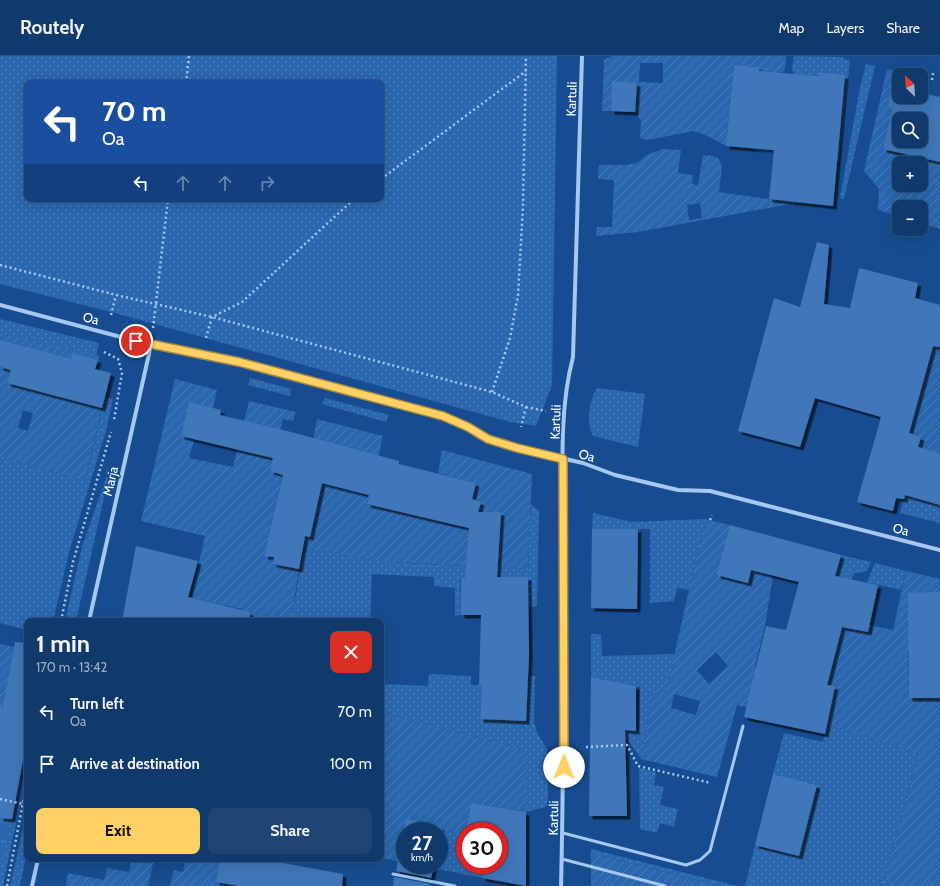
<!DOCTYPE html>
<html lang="en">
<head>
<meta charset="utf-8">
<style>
  :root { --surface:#113a6c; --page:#1e4574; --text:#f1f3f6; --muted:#9cadc2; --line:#30547f; --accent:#ffd164 }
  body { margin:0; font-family:Cabin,sans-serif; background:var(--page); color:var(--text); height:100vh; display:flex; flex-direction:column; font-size:15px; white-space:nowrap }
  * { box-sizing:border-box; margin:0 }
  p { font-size:13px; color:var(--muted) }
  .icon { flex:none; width:22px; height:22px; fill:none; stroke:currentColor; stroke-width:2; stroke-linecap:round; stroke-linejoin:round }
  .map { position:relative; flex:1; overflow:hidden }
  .details { position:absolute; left:24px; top:562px; width:360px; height:244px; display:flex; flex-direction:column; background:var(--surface); border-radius:8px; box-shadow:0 4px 16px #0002,0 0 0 1px var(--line) }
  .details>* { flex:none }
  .banner { position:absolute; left:24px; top:24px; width:360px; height:122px; border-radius:8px; box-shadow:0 4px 16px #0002,0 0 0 1px var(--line); background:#1a4fa0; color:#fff; overflow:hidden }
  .needle { width:26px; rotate:335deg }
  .controls { position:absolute; left:892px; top:12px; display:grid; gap:8px }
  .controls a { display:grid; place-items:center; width:36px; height:36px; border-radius:8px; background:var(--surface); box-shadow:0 4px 16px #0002,0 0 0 1px var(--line); font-size:20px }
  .speed { position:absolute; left:396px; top:766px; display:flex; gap:8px; font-size:20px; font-weight:700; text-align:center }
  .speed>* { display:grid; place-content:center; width:52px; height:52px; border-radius:50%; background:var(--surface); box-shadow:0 4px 16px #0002,0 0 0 1px var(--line); line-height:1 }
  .speed small { font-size:10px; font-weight:400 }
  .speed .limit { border:6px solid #d22; background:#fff; color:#111 }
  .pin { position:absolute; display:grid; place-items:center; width:34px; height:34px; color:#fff; margin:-17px; border:2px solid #fff; border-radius:50%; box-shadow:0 1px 4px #0007 }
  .me { position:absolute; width:44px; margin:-22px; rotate:0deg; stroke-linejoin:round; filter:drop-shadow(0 0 3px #0008) }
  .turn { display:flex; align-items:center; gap:14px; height:84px; padding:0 12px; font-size:18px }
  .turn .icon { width:52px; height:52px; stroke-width:2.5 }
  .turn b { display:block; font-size:28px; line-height:34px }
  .lanes { display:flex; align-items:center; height:38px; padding:0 12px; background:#0003; justify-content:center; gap:20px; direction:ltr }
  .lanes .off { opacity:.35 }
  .round { display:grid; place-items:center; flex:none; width:42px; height:42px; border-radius:8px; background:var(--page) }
  .overview { display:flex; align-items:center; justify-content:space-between; height:68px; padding:0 12px }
  h1 { font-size:24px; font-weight:700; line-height:30px }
  .primary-button { display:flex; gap:8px; margin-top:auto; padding:8px 12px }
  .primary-button a { flex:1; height:46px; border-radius:8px; background:var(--accent); color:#111; font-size:16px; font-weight:700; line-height:46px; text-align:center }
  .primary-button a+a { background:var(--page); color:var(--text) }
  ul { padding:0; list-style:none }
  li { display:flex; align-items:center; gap:12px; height:52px; padding:0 12px }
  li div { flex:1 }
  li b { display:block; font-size:15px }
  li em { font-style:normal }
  header { display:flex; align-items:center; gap:24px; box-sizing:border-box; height:56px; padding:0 20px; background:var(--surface); border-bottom:1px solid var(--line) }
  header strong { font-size:19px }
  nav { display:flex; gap:22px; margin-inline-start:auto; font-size:14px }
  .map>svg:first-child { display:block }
</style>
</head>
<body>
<header>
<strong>Routely</strong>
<nav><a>Map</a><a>Layers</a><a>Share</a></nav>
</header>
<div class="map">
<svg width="940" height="830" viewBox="0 0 940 830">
  <defs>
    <pattern id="grass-dots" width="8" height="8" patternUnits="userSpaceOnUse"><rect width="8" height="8" fill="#2a67af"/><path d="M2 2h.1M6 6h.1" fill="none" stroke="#4a7ebb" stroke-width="1.8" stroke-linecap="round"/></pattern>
    <pattern id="park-tufts" width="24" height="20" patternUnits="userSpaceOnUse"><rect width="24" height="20" fill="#2a67af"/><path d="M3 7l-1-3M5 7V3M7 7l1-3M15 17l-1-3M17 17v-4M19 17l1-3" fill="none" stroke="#4a7ebb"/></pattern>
    <pattern id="garden-furrows" width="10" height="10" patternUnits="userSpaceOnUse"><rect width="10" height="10" fill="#2a67af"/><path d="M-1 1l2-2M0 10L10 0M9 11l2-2" fill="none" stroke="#4a7ebb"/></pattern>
    <filter id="shadow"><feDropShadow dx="3.5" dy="3.5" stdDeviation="0" flood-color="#0009"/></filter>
  </defs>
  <rect width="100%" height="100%" fill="#174d90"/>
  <!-- grass -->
  <path fill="url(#grass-dots)" fill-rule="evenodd" d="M0 0H557L552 329 536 370 510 366 115 257 0 228ZM27 27H381V143H27Z
    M794 0 841 1 850 5 839 105 759 96 756 93 757 84 837 100 845 19 819 16V20L795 18 792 14Z
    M866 8 875 10 844 143 840 142 860 31Z
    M0 263 99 287 96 299 0 277Z
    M250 322 291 333 290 340 248 329Z
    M597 332 645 338 638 391 593 380C586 367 589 345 597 332Z
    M105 342 113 343 106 375 69 496 53 565H27V574L0 567V401L85 425Z
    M325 342 389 359 386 366 322 348Z
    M918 391 940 449V467L900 457Z
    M106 421H108V424L76 565H65L82 491Z
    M531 448 539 455 537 550 529 551 528 521 460 522 461 559 455 560V532L434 530V521L372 518 370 565H291L304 492 376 505 528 514Z
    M593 457 631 466 705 463 689 534 677 532 674 545 650 547V473H592Z
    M841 499 871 506C867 517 864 517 854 517L852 523 835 520Z
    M875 507 906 515 901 534 867 526Z
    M591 578H601L602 600 675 598 666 636 653 634 641 703 629 685 600 684V673L639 675 640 631 591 621Z
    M429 618 471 620V629H482L480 663 526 665 528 620H535L534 667 538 678 547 693 548 743 546 751 526 756V694L381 656V628L428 630Z
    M827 669 918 698 882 830H745L755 789 799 800 817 729 773 718 784 677 823 686Z
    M27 682C27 731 12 782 3 830H0V813Z
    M639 712 656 716 654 729 664 731 660 749 678 753 674 771 660 767 657 777 640 773Z
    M26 760 27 796 20 830H10Z
    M441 771 465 779V809H484L482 822 433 812 434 809H439Z
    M591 793 737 830H720L591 797Z"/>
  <!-- park -->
  <path fill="url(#park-tufts)" d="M0 734 17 738 0 813Z"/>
  <!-- garden -->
  <path fill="url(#garden-furrows)" fill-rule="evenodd" d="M612 0H786L785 13 782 17 759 15V11L734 9 726 90 706 79 693 75 648 84 640 82 641 65 635 56 637 27 613 26 611 55H602L604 4ZM640 7H663V27L639 26Z
    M887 13 912 19H899V34L890 37 888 50 892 54 883 93 940 106V173L921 167V151H899V160L878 154 879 133 864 115ZM899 107H921V129H899Z
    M663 93 681 94 678 117 693 119 692 128 698 129 703 99 713 100 719 103 722 111 719 136 782 145 812 144 638 176 596 180 597 171H612L614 124 598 123 599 109H625L637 107 647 99ZM700 147 702 162 689 164 687 149Z
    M0 277 99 299 98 304 72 298 65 327 69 328 66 343 102 352 85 425 0 401V311L11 314 7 327 40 336 0 292ZM23 354 33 357 28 375 18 372Z
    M933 290 940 291V397L918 391 921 381 909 377Z
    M175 323 217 334 213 352 189 347 181 380 194 384 189 402 233 411 249 345 296 356 293 365 283 363 270 415 283 418 264 499 274 501 273 508 299 513 291 565H240L242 553 191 542 205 480 141 465Z
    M317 363 383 380 367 448 414 459 476 462 480 446 472 443 476 427 438 417 442 394 532 418 528 514 498 513V497L475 502H467L466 510 376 505 304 492 302 496 293 494ZM318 447 310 481 299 479Z
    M705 463 730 469 736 511 733 523 748 527 751 514 773 520 765 569 755 611 771 615 784 588 791 554 824 562 835 520 852 523 842 571 868 576 869 569 893 574 906 515 940 523V536L908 598 909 642H940V830H882L918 698 827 669 737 649 717 721 641 703 653 634 666 636ZM716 596 728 610 709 628 697 614ZM674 638 700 645 696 659 671 652Z
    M0 588 14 591 6 637 27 641V655L0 650Z
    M381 656 526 694V756L471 747 465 779 406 764 398 805 381 802Z
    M591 797 720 830H591Z
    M132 803H154L148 830H66L68 817 104 824 107 812 129 816Z
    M186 803H220L216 826 244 830H170L174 814 183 816Z"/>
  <!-- building -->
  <path fill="#4077b9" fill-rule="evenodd" filter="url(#shadow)" d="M734 9 759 11V15L819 20V16L845 19 833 150 769 143 774 94 726 90Z
    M612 25 637 27 635 56 611 55Z
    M899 34V41H921V37L940 41V106L883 93 892 54 888 50 890 37ZM899 63H921V85H899Z
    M817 186 829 189 824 248 850 252 859 212 918 227 915 242 940 249V291L933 290 909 377 921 381 918 391 940 397V449L905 439 904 443 896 442 893 455 857 446 881 361 815 342 800 391 738 375 774 242 800 251Z
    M0 284 71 303 72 297 98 304 95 313 111 317 102 352 7 327 11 314 0 311Z
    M189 346 221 354 220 359 291 376 399 405V408L476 427 472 443 481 446 478 456H501L497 521H528L529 599 526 665 480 663 482 629H479L481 559H461V522H465L469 472 367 448 369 439 322 427 310 481 305 480 299 513 273 508 274 501 264 500 283 419 270 415 273 402 181 380Z
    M730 469 841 499 835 520 878 529 868 576 842 571 827 629 835 630 825 678 744 661 766 570 786 574 799 526 751 514 748 527 717 519Z
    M592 473H638L637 553 591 552Z
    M136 490 198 505 188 541 250 556 249 565H122Z
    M940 536V642H909L908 537Z
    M15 586 27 587V682L12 763 0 762V650L3 651Z
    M591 621 636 630V675L625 674 627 760H589Z
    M773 718 817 729 799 800 755 789Z
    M471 747 526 756V830L482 822 484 809H499V775H466Z
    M406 763 441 771 439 780V775H405V809H434L431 822 396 815Z
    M220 803H261L343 818 342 830H239L216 826Z
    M394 821 430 828 429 830H393Z"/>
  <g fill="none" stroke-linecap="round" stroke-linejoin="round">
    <!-- path -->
    <path stroke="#a5c7f0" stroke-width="2.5" stroke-dasharray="2 3" stroke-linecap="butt" d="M932 24 933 17
      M186 27 189 0
      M381 123 526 15
      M0 209 116 239 212 261 492 336 526 351 521 371
      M111 259 116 239
      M153 272 168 143
      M206 282 212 261 242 246 354 143
      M104 296 118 303 122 317 114 364
      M492 336 510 282 518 239 523 151 526 0
      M526 351 546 355
      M710 464 712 459
      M61 565 73 506 111 376
      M586 691 627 689 638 710 711 727
      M0 743 23 748
      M7 830 27 726"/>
    <!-- lane -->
    <path stroke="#a5c7f0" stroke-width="3" d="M563 777 686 809 700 804 710 795 743 670
      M562 803 665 830
      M393 818 455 830"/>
    <!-- street -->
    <path stroke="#a5c7f0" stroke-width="4" d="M0 249 151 289 173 291 239 306 443 361 468 371 488 383 517 392 583 407 615 419 678 434 710 435 940 494
      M89 565 151 289
      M32 830 38 803
      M561 830C564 717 563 604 564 491 564 429 557 362 573 301L582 0"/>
  </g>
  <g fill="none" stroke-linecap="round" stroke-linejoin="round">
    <!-- route casing -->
    <g stroke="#a68841" stroke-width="10">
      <path id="route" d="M136 285 239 306 443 360 468 371 488 383 517 392 563 403 564 711"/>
    </g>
    <!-- route -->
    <use href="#route" stroke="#ffd164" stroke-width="7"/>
  </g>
  <g text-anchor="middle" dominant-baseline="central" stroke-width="3" stroke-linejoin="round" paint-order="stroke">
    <!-- street labels -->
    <g font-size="13" fill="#fff" stroke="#174d90">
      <text transform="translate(571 43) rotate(-88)">Kartuli</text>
      <text transform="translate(91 262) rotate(15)">Oa</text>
      <text transform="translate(555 366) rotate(-88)">Kartuli</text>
      <text transform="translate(587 399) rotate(17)">Oa</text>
      <text transform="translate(110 425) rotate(-77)">Marja</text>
      <text transform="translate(901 473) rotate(15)">Oa</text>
      <text transform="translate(553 762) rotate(-89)">Kartuli</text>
    </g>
  </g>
</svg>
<div class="controls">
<a><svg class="needle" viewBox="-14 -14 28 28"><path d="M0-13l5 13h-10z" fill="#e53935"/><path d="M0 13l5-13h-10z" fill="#9cadc2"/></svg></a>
<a><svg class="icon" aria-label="search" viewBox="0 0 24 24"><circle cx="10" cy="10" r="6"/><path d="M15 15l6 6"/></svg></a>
<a>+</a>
<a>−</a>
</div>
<div class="speed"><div>27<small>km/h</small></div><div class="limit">30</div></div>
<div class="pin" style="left:136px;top:285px;background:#d93025"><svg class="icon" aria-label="arrive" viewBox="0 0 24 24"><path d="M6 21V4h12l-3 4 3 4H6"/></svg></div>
<svg class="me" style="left:564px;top:711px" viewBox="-20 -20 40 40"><circle r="19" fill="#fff"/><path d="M0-13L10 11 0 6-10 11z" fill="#ffd164"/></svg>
<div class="banner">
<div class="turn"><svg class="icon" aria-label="left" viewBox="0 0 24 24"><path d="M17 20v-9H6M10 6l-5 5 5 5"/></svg><div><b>70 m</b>Oa</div></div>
<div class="lanes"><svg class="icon" aria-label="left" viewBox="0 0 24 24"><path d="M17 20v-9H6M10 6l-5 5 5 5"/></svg><svg class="icon off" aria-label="ahead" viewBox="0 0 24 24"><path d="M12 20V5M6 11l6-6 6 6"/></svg><svg class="icon off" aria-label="ahead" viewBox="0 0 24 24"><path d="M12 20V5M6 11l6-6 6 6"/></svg><svg class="icon off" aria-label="right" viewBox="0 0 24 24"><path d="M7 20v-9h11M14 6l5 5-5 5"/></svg></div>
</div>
<section class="details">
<div class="overview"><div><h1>1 min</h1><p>170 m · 13:42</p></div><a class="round" style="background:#d93025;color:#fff"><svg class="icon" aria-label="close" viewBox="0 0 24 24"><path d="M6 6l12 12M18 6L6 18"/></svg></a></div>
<ul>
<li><svg class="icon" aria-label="left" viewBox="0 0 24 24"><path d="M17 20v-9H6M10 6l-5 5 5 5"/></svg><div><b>Turn left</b><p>Oa</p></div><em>70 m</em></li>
<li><svg class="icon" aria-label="arrive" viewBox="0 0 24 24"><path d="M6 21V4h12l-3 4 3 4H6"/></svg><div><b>Arrive at destination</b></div><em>100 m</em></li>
</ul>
<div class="primary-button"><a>Exit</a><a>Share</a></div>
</section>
</div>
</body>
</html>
